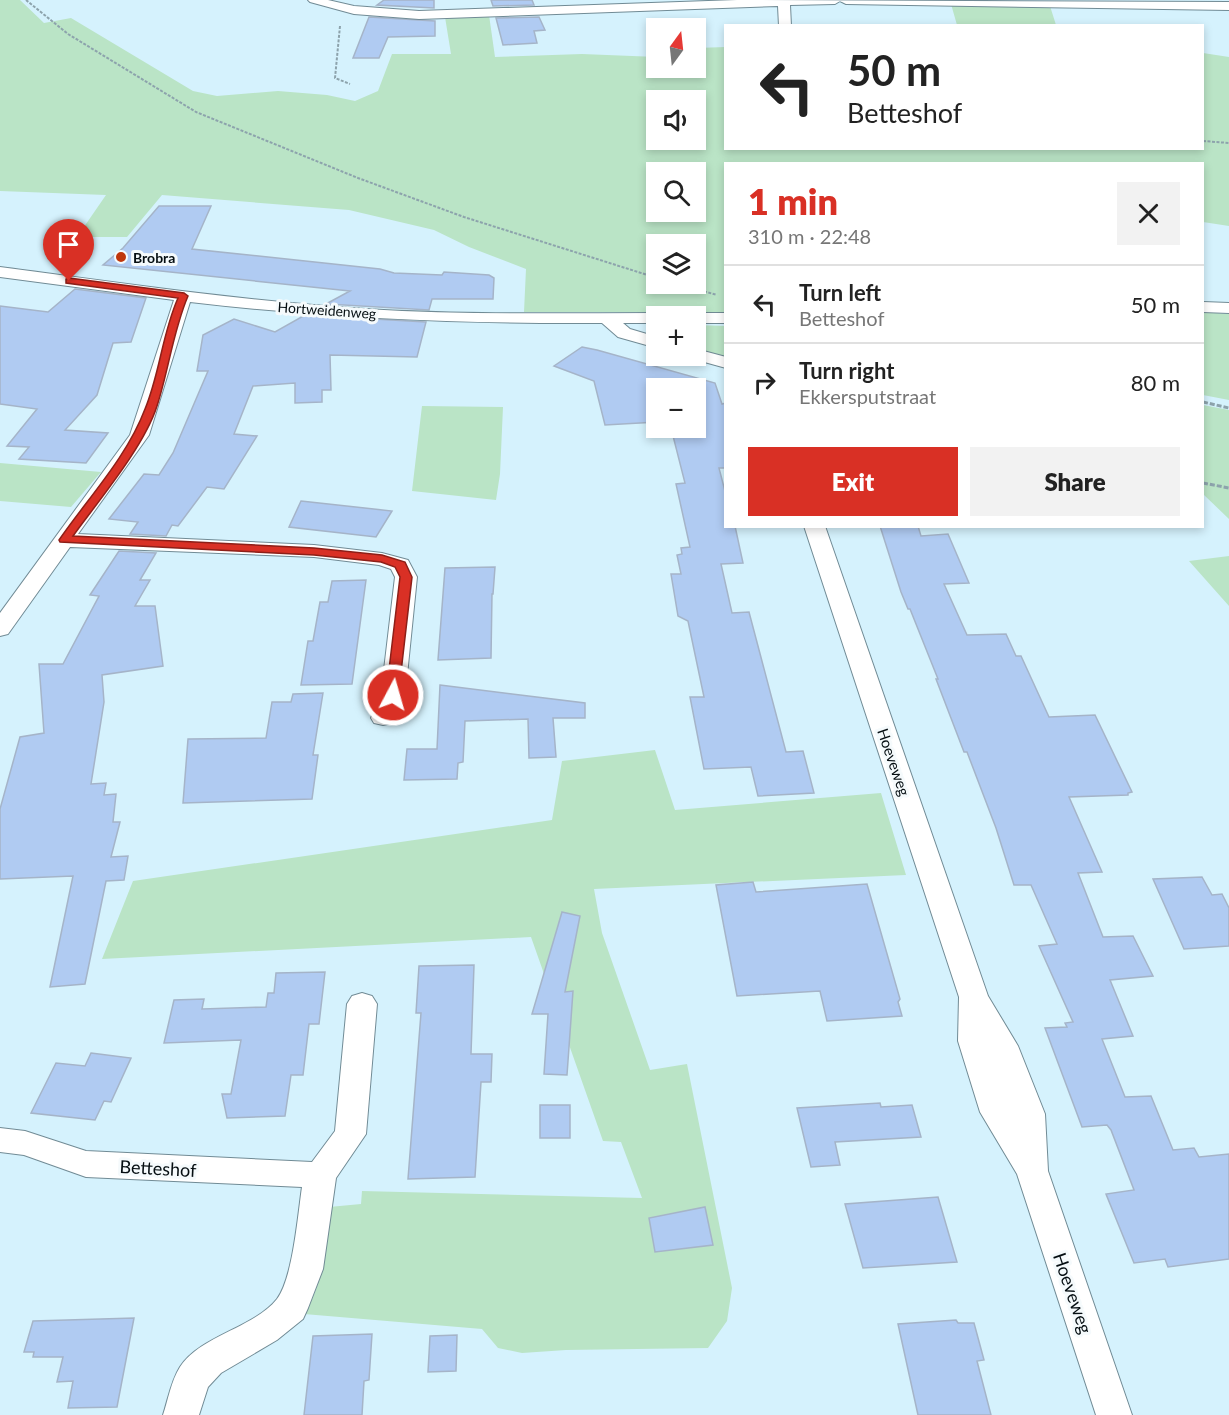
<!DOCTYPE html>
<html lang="en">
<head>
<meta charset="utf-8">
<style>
  :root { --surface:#fff; --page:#f2f2f2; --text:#222; --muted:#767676; --line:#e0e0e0; --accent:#d93025 }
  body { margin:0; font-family:Lato,sans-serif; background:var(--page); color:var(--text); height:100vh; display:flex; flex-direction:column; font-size:22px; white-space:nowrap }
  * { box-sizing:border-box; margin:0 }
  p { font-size:20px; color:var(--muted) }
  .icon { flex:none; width:33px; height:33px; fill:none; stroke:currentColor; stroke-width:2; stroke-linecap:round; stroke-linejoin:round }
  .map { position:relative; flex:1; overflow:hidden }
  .details { position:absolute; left:724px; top:162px; width:480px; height:366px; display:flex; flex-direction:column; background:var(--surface); border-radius:0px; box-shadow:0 3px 9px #0003 }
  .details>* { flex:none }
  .banner { position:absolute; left:724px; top:24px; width:480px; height:126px; border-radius:0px; box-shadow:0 3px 9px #0003; background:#fff; color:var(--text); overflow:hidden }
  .needle { width:39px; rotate:15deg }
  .tools { position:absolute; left:646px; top:18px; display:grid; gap:12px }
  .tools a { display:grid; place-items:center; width:60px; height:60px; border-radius:0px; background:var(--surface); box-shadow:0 3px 9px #0003; font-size:30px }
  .pin { position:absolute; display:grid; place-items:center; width:51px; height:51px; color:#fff; margin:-62px -26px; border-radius:50% 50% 50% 0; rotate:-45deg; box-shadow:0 0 6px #0007 }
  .pin .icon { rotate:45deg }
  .me { position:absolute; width:66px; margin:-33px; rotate:6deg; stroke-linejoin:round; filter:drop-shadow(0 0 4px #0008) }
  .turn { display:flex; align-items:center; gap:21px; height:126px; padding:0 24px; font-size:27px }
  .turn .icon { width:78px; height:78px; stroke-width:2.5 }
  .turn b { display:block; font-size:42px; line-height:51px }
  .round { display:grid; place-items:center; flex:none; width:63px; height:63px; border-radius:0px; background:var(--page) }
  .overview { display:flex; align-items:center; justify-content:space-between; height:102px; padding:0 24px }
  h1 { font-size:36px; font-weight:800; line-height:45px; color:var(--accent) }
  .button { display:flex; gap:12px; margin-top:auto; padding:12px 24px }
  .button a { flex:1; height:69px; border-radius:0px; background:var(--accent); color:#fff; font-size:24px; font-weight:800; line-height:69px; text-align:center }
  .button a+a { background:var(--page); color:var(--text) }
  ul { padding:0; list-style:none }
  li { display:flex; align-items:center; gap:18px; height:78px; padding:0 24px; border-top:2px solid var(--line) }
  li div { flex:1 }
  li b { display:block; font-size:22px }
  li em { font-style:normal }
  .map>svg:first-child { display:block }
</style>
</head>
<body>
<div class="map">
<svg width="1229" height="1415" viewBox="0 0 1229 1415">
  <rect width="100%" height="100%" fill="#d5f2fd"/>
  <!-- green -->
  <path fill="#bae4c6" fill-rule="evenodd" d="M0 0H20L44 23 71 18 193 91 217 96 278 91 327 95 355 101 378 91 392 54H451L445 17 489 15 495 57 582 54 657 57V68H696V48L726 47V148H1203V53L1229 57V226L1203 222V164H726V312H524L526 269 469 247 434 230 349 210 162 195 127 237H77L106 195 0 191ZM657 100H696V140H657ZM657 172H696V212H657ZM657 244H696V284H657Z
    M951 4 1050 6 1056 25H957Z
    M1203 312 1229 314V400L1203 395Z
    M696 325 726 326V357L696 349Z
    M1203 405 1229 410V519L1203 494Z
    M422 406 503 407 500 474 496 500 412 491Z
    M0 463 101 472 71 507 0 501Z
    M1229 556V606L1189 561Z
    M655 750 675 810 881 793 906 875 594 889 602 933 650 1070 687 1064 732 1288 727 1321 708 1348 566 1350 522 1353 498 1348 482 1329 304 1314C325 1282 325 1244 329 1207L361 1204 362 1191 642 1198 621 1142 603 1141 531 937 102 959 133 881 552 820 562 761Z"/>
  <!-- building -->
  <path fill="#b0cbf2" stroke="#a5b4c8" stroke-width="1.5" d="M384 0H434V8L377 5Z
    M491 0H532L534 5 493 6Z
    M369 17 435 21V36L388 37 379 58H353Z
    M539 17 545 30 534 31 537 43 503 45 496 18Z
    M159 206H211L192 249 380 269 394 273 442 275 444 272 489 275 494 278 493 299H432L429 310 326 304 350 291 103 265 123 248Z
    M75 289 146 298 131 342 113 343 97 395 65 430 108 433 86 463 19 459 29 447 7 446 37 409 0 404V306L48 312Z
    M305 315 426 322 417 357 330 355 331 390H322V402L295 403V383L253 386 234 434 257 436 224 489 207 487 178 526 172 525 166 536 130 534 138 522 109 519 144 474 159 475 173 453 208 371H197L203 335 234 319 275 332Z
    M582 347 597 350 715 383 722 404 726 403V468H719L726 495V526H735L743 563 721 564 732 613 749 612 786 752 803 751 814 793 758 796 751 767 704 769 690 697H704L688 621 678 616 671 574H681L677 555 682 554 681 548 690 547 676 484 685 483 671 428H696V388H657V422L605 425 594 381 554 366Z
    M301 501 392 511 376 537 289 527Z
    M880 526H918L921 536 948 534 969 583 944 584 967 635 1006 634 1016 656H1021L1049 717 1095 715 1132 792 1128 793V795L1069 797 1102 872 1078 873 1103 937 1133 936 1153 976 1110 980 1133 1036 1102 1039 1125 1097 1151 1096 1173 1150 1194 1148 1199 1157 1229 1154V1259L1168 1267 1165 1259 1134 1263 1106 1194 1134 1190 1111 1130 1107 1125 1082 1127 1045 1028 1067 1027 1065 1023 1073 1022 1039 946 1057 944 1031 885H1014L996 828 967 752H964L936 679H938L910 609H908L901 592Z
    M119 551 156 553 140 580H150L135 606H155L163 666 102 675 104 702 91 784 106 783 104 795 116 794 113 822H120L111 857 128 856 124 880 106 881 85 984 50 987 73 876 0 879V809L20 737 44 733 39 664H63L99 596 90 595Z
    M495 567 493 594H492L491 658 438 660 445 568Z
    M366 580 352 684 301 685 308 641H313L320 602H328L332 581Z
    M440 685 585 703V718H553L556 757 529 758 528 719 465 721 463 762 458 763 457 779 404 780 407 749H437Z
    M323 693 313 755H318L312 799 183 803 188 739 266 738 272 702H291L293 694Z
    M1202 877 1212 895 1222 894 1229 908V946L1184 949 1153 879Z
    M753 882 756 892 867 884 900 999 898 1002 902 1016 827 1021 820 991 737 996 716 885Z
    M562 912 580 916 565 992 573 991 567 1075 544 1074 548 1014H532Z
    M474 965 471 1054H492L491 1082H481L475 1177 408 1179 421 1013H416L419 966Z
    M325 972 319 1024H309L303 1075H291L285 1116 227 1118 222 1094H231L241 1040 164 1043 174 1000 204 999 202 1009 266 1007 268 993H274L276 973Z
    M91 1053 131 1058 111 1102 104 1101 95 1120 31 1113 56 1063 85 1066Z
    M880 1103 881 1107 912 1105 921 1137 835 1142 840 1165 811 1167 797 1108Z
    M540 1105H570V1138H540Z
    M938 1197 957 1262 863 1268 845 1204Z
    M705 1207 713 1245 655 1252 649 1218Z
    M134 1318 117 1407 68 1408 73 1381 57 1382 63 1357H33L34 1352H24L33 1321Z
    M956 1320 958 1323H974L984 1360 977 1361 991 1415H918L898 1324Z
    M372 1334 369 1380 364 1381 362 1415H304L313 1336Z
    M457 1335 456 1371 428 1372 430 1336Z"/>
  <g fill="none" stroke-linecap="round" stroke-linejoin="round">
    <!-- street casing -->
    <g stroke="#718b95" stroke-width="2">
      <path id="street" d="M308 0H328L354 6 419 11 737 0 1229 2V10L846 4 840 1 835 4 790 5 791 26H779L778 6 419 19 354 14 310 2Z
        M0 267C122 283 243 301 366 309 463 315 560 313 657 313L665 316H657V323H623L630 329 657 337V348L618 337 602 323C464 324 327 318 190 302L149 435 78 534 314 545 382 553 408 560 417 577 405 695 392 723 383 725 374 723 371 718 381 695 395 577 391 569 379 565 314 557 70 547 8 634 0 636V613L130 435 174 300 0 277Z
        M1203 302 1229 303V313L1203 312Z
        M696 313H726V323H696V316H688Z
        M696 349 726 357V368L690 358 688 356H696Z
        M804 526H825L988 996 1018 1046 1045 1114 1048 1171 1132 1415H1096L1017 1174 980 1112 958 1041 959 997Z
        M362 993 372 996 377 1004 366 1134 336 1178 323 1269 308 1308 303 1319 277 1340 221 1373 208 1387 199 1415H163C168 1400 171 1381 180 1367 200 1336 254 1328 277 1299 293 1278 298 1214 302 1187L86 1177 24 1155 0 1152V1128L25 1131 86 1151 312 1162 335 1131 347 1004 352 996Z"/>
    </g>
    <!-- path-far1 -->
    <path stroke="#8da3ac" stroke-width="2" stroke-dasharray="3 1.5" stroke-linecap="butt" d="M26 0 68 34 196 112 358 178 464 217 657 278
      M340 26 335 78 350 84
      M1203 141 1229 143
      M678 284 717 295"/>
    <!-- path -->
    <path stroke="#8da3ac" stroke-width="3" stroke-dasharray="5 2" stroke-linecap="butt" d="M1203 402 1229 408
      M1203 483 1229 488"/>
    <!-- street -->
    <use href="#street" fill="#fff" fill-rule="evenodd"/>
  </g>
  <!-- route -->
  <path fill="#d93025" stroke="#8d1f18" stroke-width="1.5" d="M69 278 184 293 188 296C173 331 169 369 157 406 144 447 99 500 73 536L314 548 382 555 405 562 412 577 398 698 393 699 386 695 400 577 395 567 381 562 314 555 60 542 59 540C88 498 127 457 145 409 160 373 162 334 178 298L66 283V279Z"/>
  <!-- markers -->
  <circle fill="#bf360b" stroke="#f5fafc" stroke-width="2" cx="121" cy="257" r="6"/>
  <g text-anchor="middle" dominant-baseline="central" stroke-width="6" stroke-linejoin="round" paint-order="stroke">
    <!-- far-poi labels -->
    <g font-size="14" font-weight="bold" fill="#050e12" stroke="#f5fafc" text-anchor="start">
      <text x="133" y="257">Brobra</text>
    </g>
    <!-- far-street labels -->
    <g font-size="14" fill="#050e12" stroke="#f5fafc">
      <text transform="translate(327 310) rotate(4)">Hortweidenweg</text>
    </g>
    <!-- street labels -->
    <g font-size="15" fill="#050e12" stroke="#f5fafc">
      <text transform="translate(894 762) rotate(71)">Hoeveweg</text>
    </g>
    <!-- near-street labels -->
    <g font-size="18" fill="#050e12" stroke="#f5fafc">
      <text transform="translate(158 1168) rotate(3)">Betteshof</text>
      <text transform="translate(1073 1293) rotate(71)">Hoeveweg</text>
    </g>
  </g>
</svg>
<div class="tools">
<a><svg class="needle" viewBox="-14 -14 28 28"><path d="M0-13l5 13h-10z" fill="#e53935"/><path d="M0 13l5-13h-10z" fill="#767676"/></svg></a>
<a><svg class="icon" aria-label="sound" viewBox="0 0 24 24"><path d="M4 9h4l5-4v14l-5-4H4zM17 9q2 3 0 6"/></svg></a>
<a><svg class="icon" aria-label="search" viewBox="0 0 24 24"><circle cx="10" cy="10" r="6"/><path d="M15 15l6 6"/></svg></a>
<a><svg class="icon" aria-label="layers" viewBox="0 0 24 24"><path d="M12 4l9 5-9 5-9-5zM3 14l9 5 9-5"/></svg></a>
<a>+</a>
<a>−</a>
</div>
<div class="pin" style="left:69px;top:281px;background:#d93025"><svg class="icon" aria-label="arrive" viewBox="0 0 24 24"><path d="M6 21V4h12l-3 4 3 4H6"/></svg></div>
<svg class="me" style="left:393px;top:695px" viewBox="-20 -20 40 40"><circle r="17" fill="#d93025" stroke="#fff" stroke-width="3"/><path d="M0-11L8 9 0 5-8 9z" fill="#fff"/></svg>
<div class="banner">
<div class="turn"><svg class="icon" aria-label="left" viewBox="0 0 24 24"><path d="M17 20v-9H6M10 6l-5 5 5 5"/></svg><div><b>50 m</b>Betteshof</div></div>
</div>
<section class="details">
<div class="overview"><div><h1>1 min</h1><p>310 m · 22:48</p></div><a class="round"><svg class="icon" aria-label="close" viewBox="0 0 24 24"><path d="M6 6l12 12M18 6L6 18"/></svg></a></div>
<ul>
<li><svg class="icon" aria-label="left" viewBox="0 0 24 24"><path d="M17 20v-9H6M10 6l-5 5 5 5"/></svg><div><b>Turn left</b><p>Betteshof</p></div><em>50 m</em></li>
<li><svg class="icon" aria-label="right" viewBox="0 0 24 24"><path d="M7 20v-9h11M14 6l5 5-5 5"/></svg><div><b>Turn right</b><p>Ekkersputstraat</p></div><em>80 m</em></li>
</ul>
<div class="button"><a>Exit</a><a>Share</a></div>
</section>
</div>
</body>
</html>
